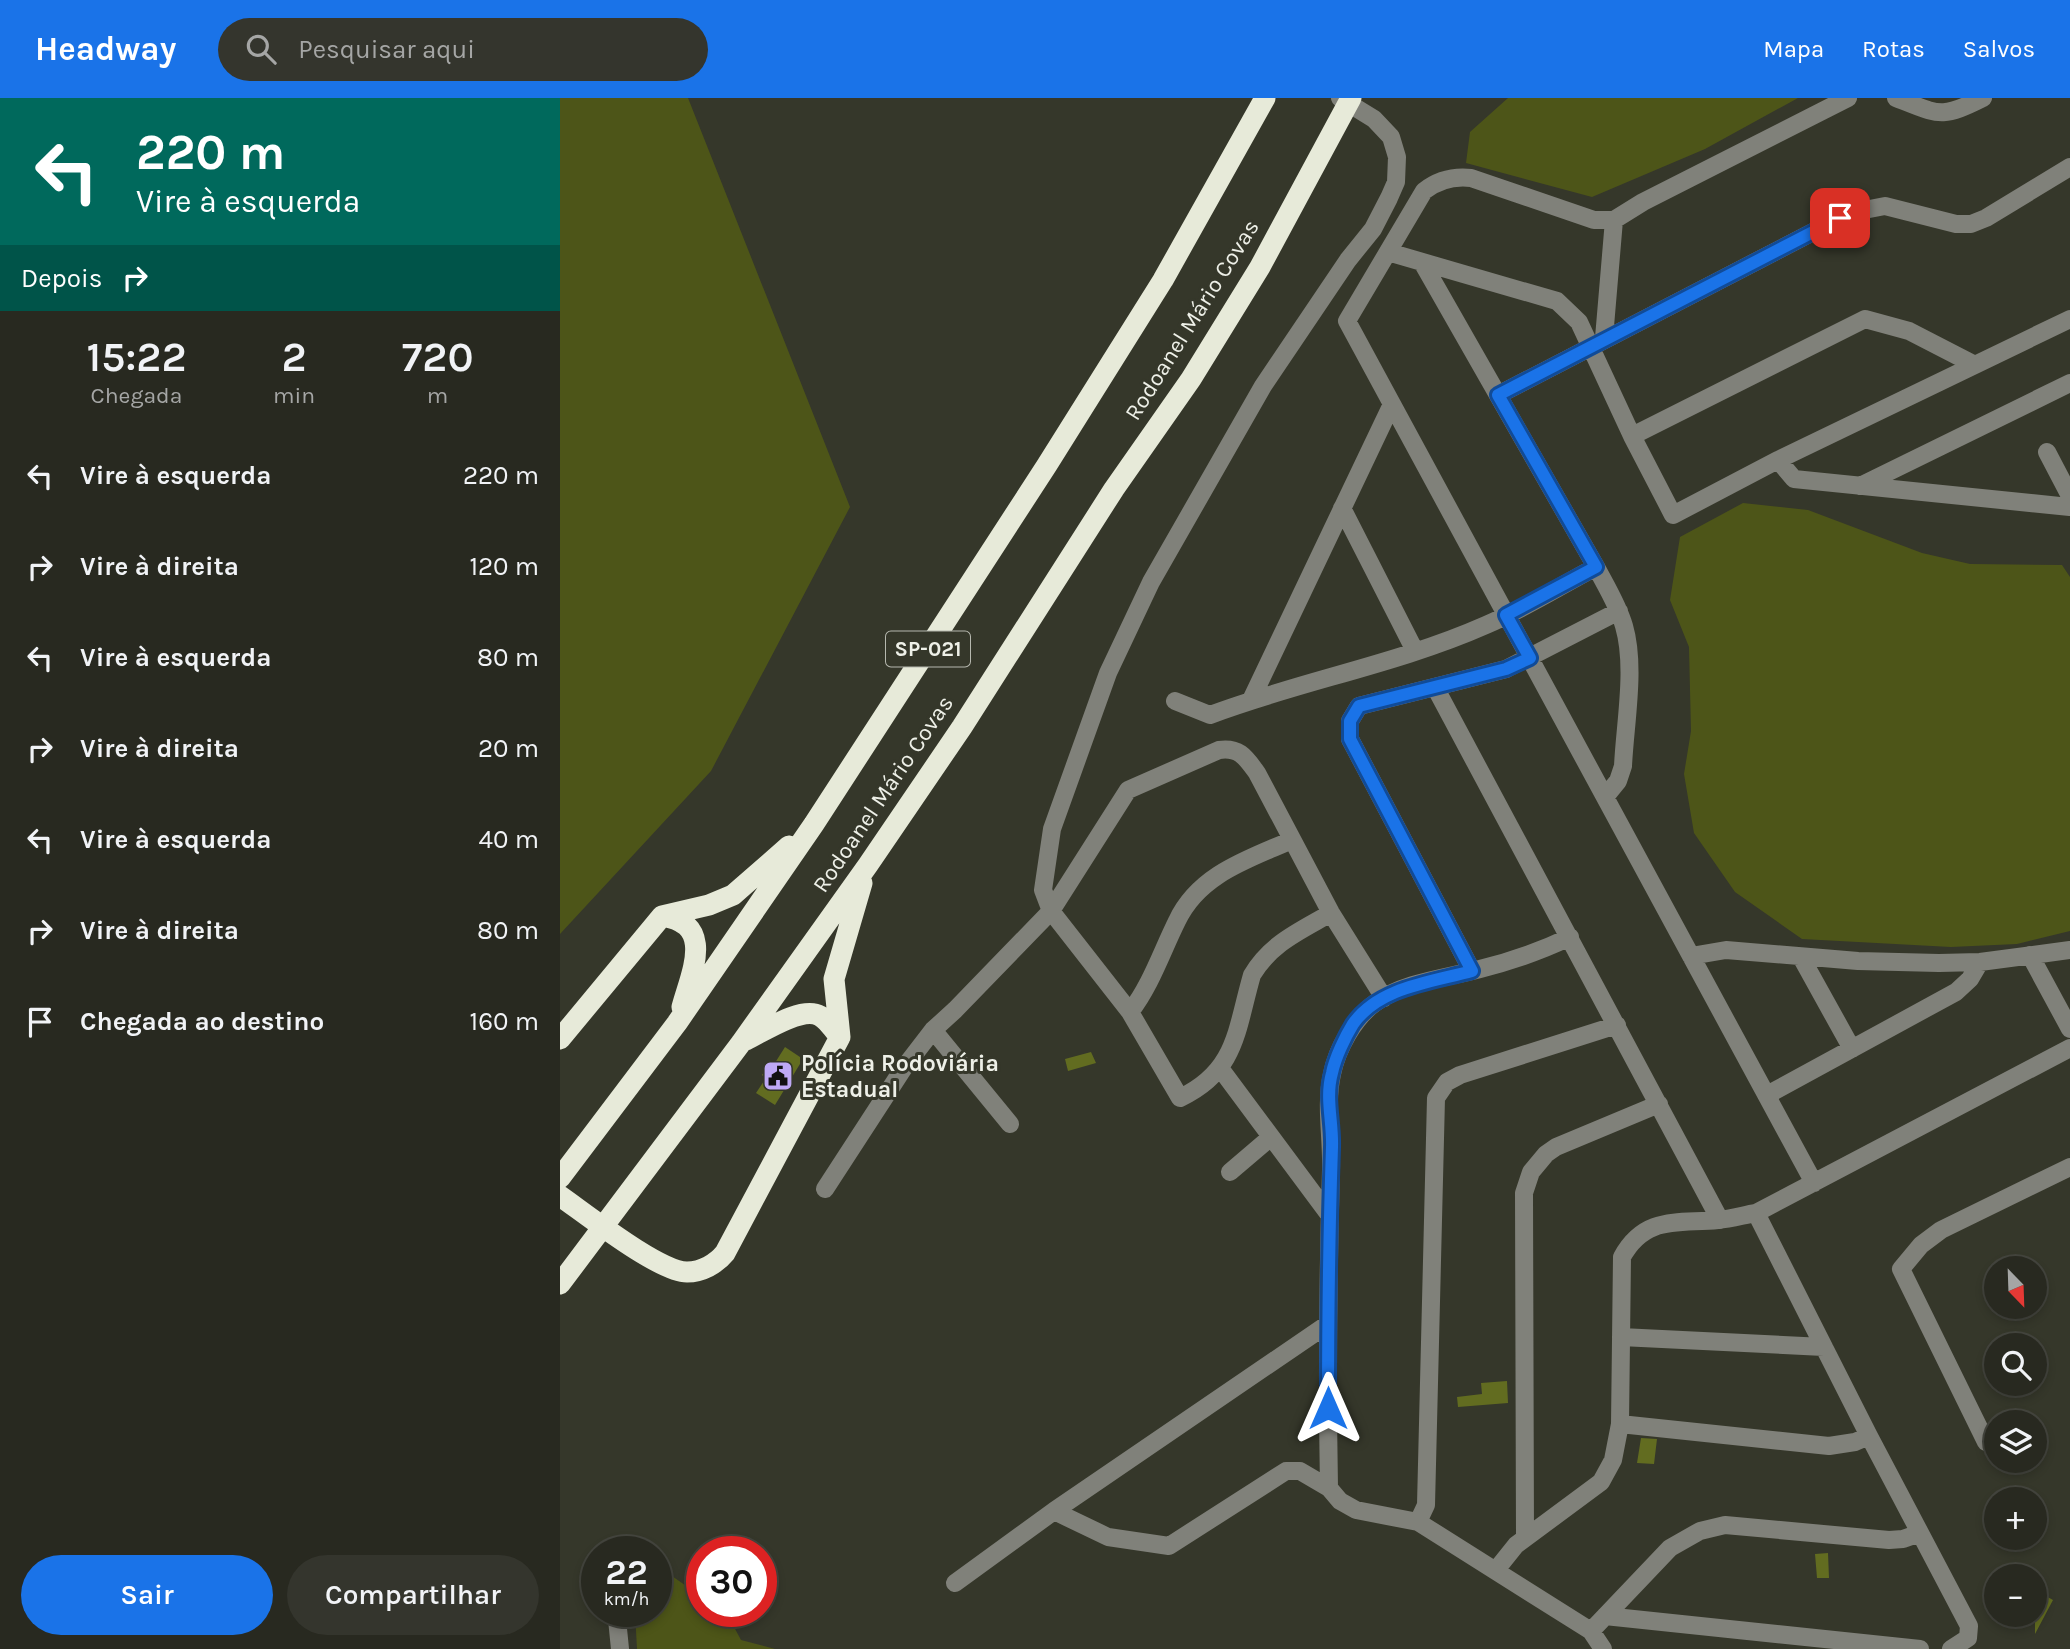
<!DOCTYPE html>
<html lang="pt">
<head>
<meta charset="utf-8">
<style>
  :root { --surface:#282920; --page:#34352d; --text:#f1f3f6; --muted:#a5a6a5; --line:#44453e; --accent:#1a73e8 }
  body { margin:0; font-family:Karla,sans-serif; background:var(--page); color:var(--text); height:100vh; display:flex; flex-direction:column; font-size:26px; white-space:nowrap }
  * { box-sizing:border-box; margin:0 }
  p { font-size:23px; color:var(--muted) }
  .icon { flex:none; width:38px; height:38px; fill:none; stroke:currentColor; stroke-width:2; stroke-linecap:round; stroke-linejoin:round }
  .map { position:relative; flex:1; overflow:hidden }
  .details { display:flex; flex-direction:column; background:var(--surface); width:560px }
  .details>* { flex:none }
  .top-card { background:#00695c; color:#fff; overflow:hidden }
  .needle { width:46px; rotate:157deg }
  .fabs { position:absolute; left:1424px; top:1158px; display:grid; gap:14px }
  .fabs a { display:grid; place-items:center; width:63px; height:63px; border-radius:50%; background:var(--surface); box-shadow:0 4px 10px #0003,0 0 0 2px var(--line); font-size:35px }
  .speed { position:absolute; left:21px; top:1438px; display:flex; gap:14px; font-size:35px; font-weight:700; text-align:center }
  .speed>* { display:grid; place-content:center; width:91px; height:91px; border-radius:50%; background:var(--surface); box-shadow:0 4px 10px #0003,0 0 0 2px var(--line); line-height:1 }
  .speed small { font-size:18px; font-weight:400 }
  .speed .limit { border:10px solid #d22; background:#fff; color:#111 }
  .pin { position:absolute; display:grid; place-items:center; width:60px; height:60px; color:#fff; margin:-30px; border-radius:14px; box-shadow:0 4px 10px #0006 }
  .me { position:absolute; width:77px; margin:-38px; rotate:0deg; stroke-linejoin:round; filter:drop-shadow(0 0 5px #0008) }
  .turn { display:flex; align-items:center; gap:24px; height:147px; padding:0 21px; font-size:32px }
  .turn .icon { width:91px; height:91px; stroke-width:2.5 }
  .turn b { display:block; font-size:49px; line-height:60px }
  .then { display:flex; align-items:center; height:66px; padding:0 21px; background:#0003; gap:14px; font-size:26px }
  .eta { display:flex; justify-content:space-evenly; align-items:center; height:119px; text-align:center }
  .eta b { font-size:42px; font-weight:600; line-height:49px }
  .cta { display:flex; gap:14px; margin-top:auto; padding:14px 21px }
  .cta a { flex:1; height:80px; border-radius:42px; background:var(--accent); color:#fff; font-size:28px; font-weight:600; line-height:80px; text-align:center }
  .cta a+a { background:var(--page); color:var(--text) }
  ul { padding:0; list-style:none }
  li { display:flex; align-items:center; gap:21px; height:91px; padding:0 21px }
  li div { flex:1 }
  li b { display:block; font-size:26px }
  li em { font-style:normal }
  header { display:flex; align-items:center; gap:42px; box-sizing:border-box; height:98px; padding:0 35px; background:var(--accent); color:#fff }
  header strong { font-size:33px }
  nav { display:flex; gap:38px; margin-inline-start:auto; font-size:24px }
  .search { width:490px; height:63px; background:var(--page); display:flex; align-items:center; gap:18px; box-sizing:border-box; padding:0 24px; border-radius:38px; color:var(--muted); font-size:26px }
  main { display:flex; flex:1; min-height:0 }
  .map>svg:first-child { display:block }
</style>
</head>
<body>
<header>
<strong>Headway</strong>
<div class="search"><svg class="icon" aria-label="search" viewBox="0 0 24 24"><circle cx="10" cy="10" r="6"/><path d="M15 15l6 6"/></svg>Pesquisar aqui</div>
<nav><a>Mapa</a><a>Rotas</a><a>Salvos</a></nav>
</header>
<main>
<section class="details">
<div class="top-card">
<div class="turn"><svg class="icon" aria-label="left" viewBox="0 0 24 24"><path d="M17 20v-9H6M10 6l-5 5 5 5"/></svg><div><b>220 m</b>Vire à esquerda</div></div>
<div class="then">Depois<svg class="icon" aria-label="right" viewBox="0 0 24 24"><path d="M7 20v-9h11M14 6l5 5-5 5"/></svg></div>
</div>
<div class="eta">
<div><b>15:22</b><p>Chegada</p></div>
<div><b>2</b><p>min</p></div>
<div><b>720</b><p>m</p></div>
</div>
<ul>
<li><svg class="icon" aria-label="left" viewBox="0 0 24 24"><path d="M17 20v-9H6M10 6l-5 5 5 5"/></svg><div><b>Vire à esquerda</b></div><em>220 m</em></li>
<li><svg class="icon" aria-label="right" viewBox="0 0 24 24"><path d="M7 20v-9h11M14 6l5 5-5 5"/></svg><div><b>Vire à direita</b></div><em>120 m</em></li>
<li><svg class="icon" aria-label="left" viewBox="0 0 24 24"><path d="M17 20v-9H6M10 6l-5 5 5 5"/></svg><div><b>Vire à esquerda</b></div><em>80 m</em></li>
<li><svg class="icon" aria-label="right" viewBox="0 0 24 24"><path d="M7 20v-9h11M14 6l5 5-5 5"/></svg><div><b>Vire à direita</b></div><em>20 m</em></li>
<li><svg class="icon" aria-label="left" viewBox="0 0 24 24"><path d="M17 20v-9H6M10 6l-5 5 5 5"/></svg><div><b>Vire à esquerda</b></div><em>40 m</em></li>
<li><svg class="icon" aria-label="right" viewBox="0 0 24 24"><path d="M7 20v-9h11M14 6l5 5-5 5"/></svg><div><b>Vire à direita</b></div><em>80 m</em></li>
<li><svg class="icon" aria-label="arrive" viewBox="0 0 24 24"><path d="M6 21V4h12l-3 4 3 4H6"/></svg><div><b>Chegada ao destino</b></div><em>160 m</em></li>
</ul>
<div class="cta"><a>Sair</a><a>Compartilhar</a></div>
</section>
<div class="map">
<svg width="1510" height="1551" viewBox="0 0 1510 1551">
  <rect width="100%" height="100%" fill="#35372a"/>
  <!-- green -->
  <path fill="#4d5518" d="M0 0H128L290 409 151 673 0 836Z
    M948 0H1238L1145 51 1032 99 906 65 910 34Z
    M1183 405 1248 412 1362 455 1410 466 1502 467 1510 479V833L1457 846 1391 849 1242 841 1175 794 1134 735 1124 676 1131 633 1129 549 1110 502 1120 439Z
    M99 1469 142 1499V1514H166L181 1542 215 1551H77L75 1514H96V1473Z"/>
  <!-- building -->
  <path fill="#626c20" d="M225 949 243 961 215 1007 196 995 206 980 202 977 210 966 213 968Z
    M531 954 536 965 508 973 505 961Z
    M947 1283 948 1305 898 1309 897 1299 922 1296 921 1285Z
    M1081 1340 1097 1341 1094 1366 1077 1365Z
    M1268 1455 1269 1480H1257L1255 1456Z
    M1475 1492 1493 1502 1475 1536Z"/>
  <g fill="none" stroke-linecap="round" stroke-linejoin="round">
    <!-- minor -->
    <path stroke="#80817a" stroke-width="18" d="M1336 0C1379 16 1379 22 1423 0
      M828 154 997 203 1019 224 1072 338 1113 417 1218 362 1510 221
      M862 164 1036 469C1046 488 1058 507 1064 528 1076 569 1065 625 1063 668L1058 683 1045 699
      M1044 240 1054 122
      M938 297 1280 120 1299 113 1325 108 1396 126H1411L1426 120 1510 69
      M1072 338 1305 221 1349 233 1415 267
      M1487 354 1510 398
      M1218 362 1234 381 1510 409
      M1300 388 1510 285
      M782 410 855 553
      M875 589 1160 1122
      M691 602 832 306
      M615 603 650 617C740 583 838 566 926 527 964 511 1000 488 1036 469
      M771 815C740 833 711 845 692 877 676 932 677 973 620 1000L570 914 491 813 483 792 492 731 548 575 591 484 703 288 788 162 813 131 829 100 836 84 837 59 831 39 814 21 780 0
      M1470 857 1510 931
      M1131 858 1166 852 1298 863 1379 865 1420 864 1510 852
      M1241 859 1292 951
      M912 873 790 641V623L799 608 946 571 1059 513
      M570 914C591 887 602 853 617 823 639 776 689 761 732 742
      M373 932 450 1026
      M660 970 770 1118
      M1207 997 1396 894 1410 881 1420 864
      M670 1074 711 1039
      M1254 1085 787 223 864 93C878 82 893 78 911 80L1034 122H1054L1083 104 1288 0
      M265 1091 343 971 373 932 395 912 491 813 568 692 659 652C680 649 686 660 697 675L771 815 824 900
      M1196 1115 1309 1338 1409 1528 1408 1540 1391 1551
      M1061 1239 1264 1249
      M1060 1326 1269 1348 1295 1344 1309 1338
      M1426 1344 1341 1171 1361 1147 1381 1132 1510 1069
      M769 1390C767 1284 768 1178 771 1072 772 1040 765 1007 772 976 777 951 794 920 815 905 844 884 886 880 920 871 952 863 981 853 1010 839
      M494 1413 548 1439 609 1448 726 1373H740L769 1390 780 1403 796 1412 858 1424 1031 1533 1043 1551
      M858 1424 866 1407 876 1000 887 984 900 977 1057 927
      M965 1440 964 1095 971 1074 986 1056 996 1049 1099 1006
      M936 1472 956 1447 1041 1384 1053 1362 1060 1326 1062 1159C1085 1117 1118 1126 1158 1122 1171 1121 1184 1117 1196 1115L1510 950
      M395 1485 494 1413 768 1226
      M1045 1518 1360 1551
      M57 1521 60 1551
      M1031 1533 1110 1450 1140 1433 1165 1427 1329 1442 1343 1441 1360 1435"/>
    <!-- highway -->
    <path stroke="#e7ead9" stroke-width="21" d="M102 818C156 826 131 875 122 909
      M0 941 102 818 149 807 173 797 229 748
      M186 942C203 934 242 907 260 918 268 922 273 932 280 939
      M0 1080 117 925 254 726 487 367 603 182 705 0
      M0 1098C26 1116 99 1174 127 1174 142 1174 156 1166 165 1155L280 939 274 881 302 785
      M0 1186 181 945 308 767 402 629 554 391 631 281 700 169 791 0"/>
  </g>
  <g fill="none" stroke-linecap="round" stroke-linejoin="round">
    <!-- route casing -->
    <g stroke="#114b97" stroke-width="18">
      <path id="route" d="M768 1310C768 1223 769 1136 772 1049 773 1024 765 1000 772 975 775 960 785 939 793 926 819 889 872 884 912 873L790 641V623L799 608 946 571 970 560 946 517 1036 469 938 297 1280 120"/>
    </g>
    <!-- route -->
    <use href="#route" stroke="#1a73e8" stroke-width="12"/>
  </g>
  <!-- icons -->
  <defs>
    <g id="civic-square" transform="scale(1.575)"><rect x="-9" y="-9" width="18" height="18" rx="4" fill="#bea9f5" stroke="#35372a"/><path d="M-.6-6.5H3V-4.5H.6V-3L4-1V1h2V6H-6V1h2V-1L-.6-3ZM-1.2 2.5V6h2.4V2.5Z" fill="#111"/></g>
  </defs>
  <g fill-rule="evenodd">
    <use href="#civic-square" x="218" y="978"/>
  </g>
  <g text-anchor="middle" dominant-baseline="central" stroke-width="6" stroke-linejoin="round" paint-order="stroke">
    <!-- shield labels -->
    <rect fill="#35372a" stroke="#b6b8af" stroke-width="2" x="326" y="533.5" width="84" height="35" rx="5"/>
    <g font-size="21" font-weight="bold" fill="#eef0e8">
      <text x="368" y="551">SP-021</text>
    </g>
    <!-- street labels -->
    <g font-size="23" fill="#eef0e8" stroke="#35372a">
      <text transform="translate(632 222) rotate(-58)">Rodoanel Mário Covas</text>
      <text transform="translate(323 696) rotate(-56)">Rodoanel Mário Covas</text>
    </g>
    <!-- poi labels -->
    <g font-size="23" font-weight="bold" fill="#eef0e8" stroke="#35372a" text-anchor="start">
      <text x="241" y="965">Polícia Rodoviária<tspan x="241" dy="26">Estadual</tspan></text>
    </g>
  </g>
</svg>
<div class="fabs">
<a><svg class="needle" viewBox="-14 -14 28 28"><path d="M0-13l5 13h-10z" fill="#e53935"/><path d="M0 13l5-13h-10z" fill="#a5a6a5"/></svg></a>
<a><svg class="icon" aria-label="search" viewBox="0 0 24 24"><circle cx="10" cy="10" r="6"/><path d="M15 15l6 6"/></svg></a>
<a><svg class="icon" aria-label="layers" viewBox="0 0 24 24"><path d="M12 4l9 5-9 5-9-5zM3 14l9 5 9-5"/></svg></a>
<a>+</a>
<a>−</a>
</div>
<div class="speed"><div>22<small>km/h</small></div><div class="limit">30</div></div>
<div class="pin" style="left:1280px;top:120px;background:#d93025"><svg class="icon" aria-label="arrive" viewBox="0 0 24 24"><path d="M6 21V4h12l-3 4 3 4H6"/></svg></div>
<svg class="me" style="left:768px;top:1310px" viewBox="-20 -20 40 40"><path d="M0-17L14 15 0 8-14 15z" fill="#1a73e8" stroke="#fff" stroke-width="4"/></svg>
</div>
</main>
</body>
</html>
